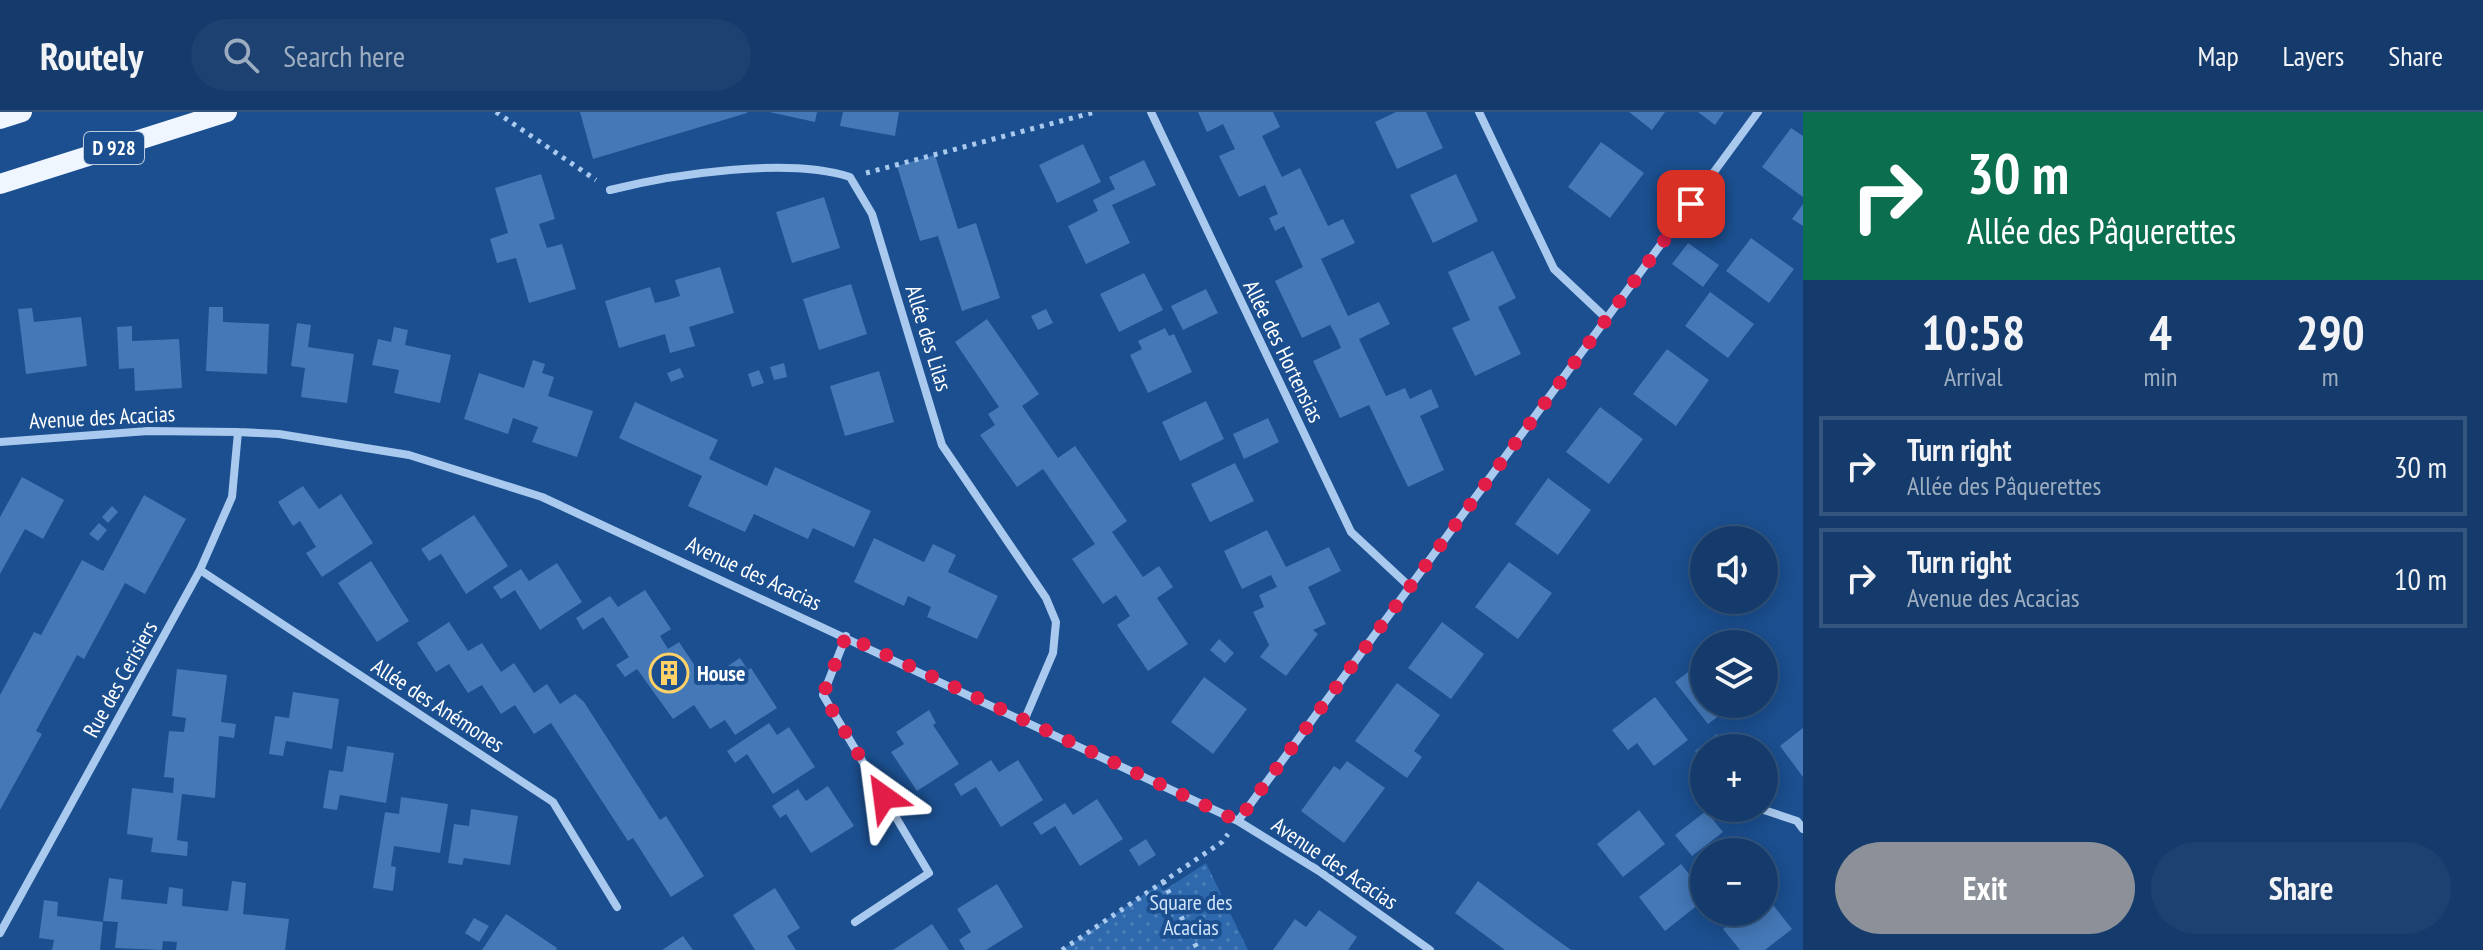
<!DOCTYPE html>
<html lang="en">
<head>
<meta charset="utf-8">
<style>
  :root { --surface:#143b6b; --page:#1d4271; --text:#f1f3f6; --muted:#9dadc1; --line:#33557e; --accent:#8c9099 }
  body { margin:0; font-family:"PT Sans Narrow",sans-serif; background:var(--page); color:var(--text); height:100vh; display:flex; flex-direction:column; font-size:30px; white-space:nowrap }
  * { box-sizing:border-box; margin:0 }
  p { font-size:26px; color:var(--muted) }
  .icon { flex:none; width:44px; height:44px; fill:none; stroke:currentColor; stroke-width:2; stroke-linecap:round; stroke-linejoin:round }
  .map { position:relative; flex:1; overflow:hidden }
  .sheet { display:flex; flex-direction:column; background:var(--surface); width:680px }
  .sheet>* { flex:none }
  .banner { background:#0b6e4f; color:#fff; overflow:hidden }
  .fabs { position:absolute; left:1690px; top:414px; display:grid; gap:16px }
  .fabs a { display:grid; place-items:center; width:88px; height:88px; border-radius:50%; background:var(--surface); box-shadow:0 4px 20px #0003,0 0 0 2px var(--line); font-size:40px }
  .pin { position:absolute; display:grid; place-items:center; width:68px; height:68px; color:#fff; margin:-34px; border-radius:16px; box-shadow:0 4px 12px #0006 }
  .me { position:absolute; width:88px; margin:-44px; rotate:329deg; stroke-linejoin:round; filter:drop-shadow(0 0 6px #0008) }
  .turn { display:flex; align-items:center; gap:28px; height:168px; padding:0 32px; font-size:36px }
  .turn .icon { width:104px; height:104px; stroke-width:2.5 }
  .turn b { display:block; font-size:56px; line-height:68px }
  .eta { display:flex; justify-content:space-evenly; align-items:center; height:136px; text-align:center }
  .eta b { font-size:48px; font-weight:700; line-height:56px }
  .button { display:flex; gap:16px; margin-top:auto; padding:16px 32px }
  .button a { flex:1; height:92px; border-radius:48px; background:var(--accent); color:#fff; font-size:32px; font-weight:700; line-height:92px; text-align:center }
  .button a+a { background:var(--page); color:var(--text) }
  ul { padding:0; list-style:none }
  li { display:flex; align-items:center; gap:24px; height:100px; margin:0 16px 12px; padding:0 16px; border:4px solid var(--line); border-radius:0px }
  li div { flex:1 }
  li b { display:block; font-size:30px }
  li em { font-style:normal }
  header { display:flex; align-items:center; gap:48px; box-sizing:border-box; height:112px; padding:0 40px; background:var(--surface); border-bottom:2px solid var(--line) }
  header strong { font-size:38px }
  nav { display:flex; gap:44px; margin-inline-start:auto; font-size:28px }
  .search { width:560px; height:72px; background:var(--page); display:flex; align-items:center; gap:20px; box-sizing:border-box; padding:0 28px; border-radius:44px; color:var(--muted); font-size:30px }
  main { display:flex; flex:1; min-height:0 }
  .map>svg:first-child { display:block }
</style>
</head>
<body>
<header>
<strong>Routely</strong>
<div class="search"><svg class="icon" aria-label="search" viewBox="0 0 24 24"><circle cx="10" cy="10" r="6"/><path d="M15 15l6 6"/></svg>Search here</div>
<nav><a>Map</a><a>Layers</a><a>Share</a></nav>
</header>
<main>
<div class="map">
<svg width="1803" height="838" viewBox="0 0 1803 838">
  <defs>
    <pattern id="park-dots" width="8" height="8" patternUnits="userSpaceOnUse" patternTransform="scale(2)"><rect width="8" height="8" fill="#2e69ad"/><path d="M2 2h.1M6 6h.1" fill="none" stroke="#4d80b9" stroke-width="1.8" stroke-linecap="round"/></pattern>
  </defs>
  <rect width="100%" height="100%" fill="#1b4f8f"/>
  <!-- park -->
  <path fill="url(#park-dots)" d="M1206 751 1248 838H1062L1159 772 1163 779Z"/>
  <!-- building -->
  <path fill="#4478b7" d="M580 0H747V1L593 47Z
    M769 0H817L815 10Z
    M843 0H899L895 24 840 14Z
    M1198 0H1273L1280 15 1262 24 1282 65 1300 56 1328 114 1343 107 1355 131 1321 147 1348 204 1379 190 1390 212 1359 227 1386 284 1405 276 1410 287 1431 277 1439 295 1420 304 1444 358 1408 375 1369 293 1340 306 1313 249 1341 236 1336 224 1330 213 1302 226 1275 169 1303 155 1284 114 1275 119 1269 106 1278 102 1265 73 1239 85 1219 44 1235 37 1223 12 1207 20Z
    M1396 0H1426L1443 36 1397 57 1375 10Z
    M1629 0H1665L1652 18Z
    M1698 0H1724L1715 13Z
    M1791 16 1803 24V85L1762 55Z
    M1601 30 1644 61 1610 106 1568 75Z
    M1083 32 1101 70 1057 91 1039 53Z
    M935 43 958 117 976 111 1000 186 962 199 938 124 920 129 897 54Z
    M1144 48 1156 73 1112 93 1130 131 1086 152 1068 114 1098 99 1093 88 1115 77 1109 65Z
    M541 62 555 107 539 112 547 136 562 132 576 177 529 191 516 146 497 151 490 127 508 121 495 76Z
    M1456 62 1478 109 1433 131 1410 83Z
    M824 85 840 136 792 151 776 100Z
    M1803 92V114L1792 107Z
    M1751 126 1794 157 1769 191 1726 159Z
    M1688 131 1719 153 1703 175 1672 152Z
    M1493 139 1516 186 1498 195 1521 242 1475 264 1452 216 1470 208 1448 160Z
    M720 155 734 201 689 215 695 234 670 241 665 222 619 236 605 189 650 175 655 191 667 188 680 184 675 168Z
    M1144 161 1163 198 1119 220 1100 182Z
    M851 172 867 222 819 238 803 187Z
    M1206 177 1218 201 1183 218 1171 194Z
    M1710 180 1754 212 1728 246 1685 214Z
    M209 195H223V210L269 212 267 262 206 259Z
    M32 196 34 210 81 205 87 254 26 262 18 197Z
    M1046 197 1053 211 1038 218 1031 204Z
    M987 207 1039 282 1022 294 1058 346 1075 334 1127 409 1112 420 1143 465 1159 454 1173 475 1157 486 1188 532 1148 559 1117 513 1130 504 1123 493 1116 483 1103 492 1072 447 1095 432 1043 357 1017 375 980 323 995 313 988 302 999 295 955 230Z
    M297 211 311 213 308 235 354 242 347 291 301 285 305 256 291 254Z
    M132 214V229L179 227 182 276 135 279 134 256 119 257 117 215Z
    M394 215 408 218 405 233 451 243 440 291 394 281 399 258 372 253 378 227 391 230Z
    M1165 216 1169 224 1174 222 1192 260 1148 281 1130 243 1142 237 1138 229Z
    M1667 237 1709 268 1676 314 1633 282Z
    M533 248 545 252 542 261 554 265 548 284 593 299 577 345 532 330 538 315 513 306 508 322 464 307 479 261 524 276Z
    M784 251 787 265 774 268 770 255Z
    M680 256 684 265 671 270 667 261Z
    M759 258 764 271 752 275 748 262Z
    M879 259 894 310 845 324 830 274Z
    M1206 289 1224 327 1180 349 1162 310Z
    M635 290 718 328 709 347 767 374 775 355 871 399 854 435 813 416 808 427 754 402 745 420 688 394 702 364 619 326Z
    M1600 295 1643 327 1609 372 1566 340Z
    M1268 306 1279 330 1244 347 1233 322Z
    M1235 351 1254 389 1210 410 1191 372Z
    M22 365 64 388 43 427 25 417 0 462V405Z
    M1548 366 1591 398 1558 443 1515 412Z
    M303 374 319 397 341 382 373 431 322 465 306 441 316 435 300 409 293 414 278 390Z
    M144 383 186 407 145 482 125 471 84 547 77 543 36 619 42 622 0 698V583L34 520 41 523 82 448 103 459Z
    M112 394 118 400 108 411 102 405Z
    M474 403 508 454 466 482 441 442 429 449 421 437Z
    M99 411 107 418 98 429 89 422Z
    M1267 418 1286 455 1329 435 1341 459 1308 475 1326 512 1313 518 1318 522 1286 564 1260 545 1269 533 1253 500 1264 495 1259 483 1277 475 1271 463 1242 477 1224 439Z
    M874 426 924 450 933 432 956 443 948 460 998 484 977 527 927 505 931 495 908 484 904 494 854 470Z
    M371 449 409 509 377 530 338 471Z
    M1509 450 1552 481 1518 527 1475 495Z
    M557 451 582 490 540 518 515 478 501 487 493 475 521 457 529 469Z
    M645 478 671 517 660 524 668 537 679 530 705 569 740 546 748 558 751 556 777 596 735 623 725 608 710 617 694 593 673 607 637 557 625 565 616 553 629 545 603 505 583 518 576 506 610 484 618 495Z
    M449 510 468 539 482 531 501 560 514 551 534 581 547 572 560 592 575 582 584 590 660 708 666 704 704 764 671 785 633 726 628 729 551 611 534 622 515 593 501 602 482 573 468 581 449 552 436 560 417 531Z
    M1442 510 1484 542 1451 587 1408 556Z
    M1219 527 1234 541 1225 551 1210 538Z
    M1704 548V592H1735L1708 612 1675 570Z
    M177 557 227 563 221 610 236 612 234 626 219 624 215 686 182 682 177 728 188 730 187 744 151 740 153 726 127 722 132 676 173 681 174 666 164 665 169 619 184 620 186 606 172 604Z
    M1204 565 1247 597 1213 642 1171 610Z
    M1397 571 1440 603 1414 639 1422 645 1407 666 1355 629Z
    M293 580 339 587 332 637 286 629 283 644 269 642 275 604 289 606Z
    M1655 585 1688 628 1654 654 1637 631 1628 638 1612 618Z
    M929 598 936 611 933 613 959 652 917 679 891 640 904 632 896 620Z
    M769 611 777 623 789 615 815 655 773 682 747 642 735 651 727 639Z
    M1803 616V665L1780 634Z
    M1717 622 1728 636H1704V650L1695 639Z
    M347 634 394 641 386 691 340 683 337 698 323 696 329 658 343 660Z
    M991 648 999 660 1018 648 1043 688 1001 715 976 675 961 684 954 672Z
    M1347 649 1385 676 1344 731 1301 699 1334 654 1340 658Z
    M828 674 854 714 811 741 786 702 780 706 772 694 798 677 806 689Z
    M401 685 448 692 440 741 394 734 391 754 396 755 393 779 373 776 385 700 399 702Z
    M1097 687 1123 727 1080 754 1055 714 1041 723 1033 711 1065 691 1073 703Z
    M471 697 518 704 510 753 464 746 462 753 448 751 454 712 469 714Z
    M1639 698 1665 732 1623 765 1597 732Z
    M1706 699 1723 720 1692 744 1675 723Z
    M1146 727 1156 743 1139 754 1129 738Z
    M1681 752 1704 781V788L1665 819 1639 785Z
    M109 766 123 768 121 787 167 792 169 775 183 777 182 794 228 799 232 769 246 771 243 802 289 807 285 838H176L177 830 163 829 162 838 115 836 118 810 103 809Z
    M1478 769 1535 812 1571 838H1505L1455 801Z
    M997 772 1023 815 986 838H965L959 828 971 820 957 797Z
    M775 776 800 816 787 824 796 838H755L733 803Z
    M1766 784 1792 817 1765 838H1740L1723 817 1745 800H1764Z
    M44 788 58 790 57 804 103 810 100 838H52L54 828 39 826Z
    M1319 798 1357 825 1348 838H1273L1295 807 1306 815Z
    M506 802 557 836 556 838H482Z
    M474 806 489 814 479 830 465 821Z
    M932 812 949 838H893Z
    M683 824 693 838H662Z"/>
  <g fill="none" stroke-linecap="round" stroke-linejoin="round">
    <!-- path -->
    <path stroke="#a9c9ee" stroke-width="5" stroke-dasharray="4 6" stroke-linecap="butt" d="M496 0 596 68
      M866 61 1095 0
      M1163 769 1198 838
      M1062 838 1222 730 1228 722"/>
    <!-- minor -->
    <path stroke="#a9c9ee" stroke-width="8" d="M1151 0 1351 420 1410 475
      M1479 0 1554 157 1607 207
      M610 78C674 62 787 45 850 65L872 102 942 333 1046 486 1056 510 1053 541 1024 609
      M0 330 148 319 238 320 279 322 409 343 542 385 1238 709 1319 759 1430 838
      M200 458 553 690 617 795
      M846 524 823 583 929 761 855 810
      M1758 696 1797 709 1803 717
      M1238 709 1758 0
      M0 821 200 458 232 385 238 320"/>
    <!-- primary -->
    <path stroke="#f0f6ff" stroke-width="20" d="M0 7 22 0
      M0 72 227 0"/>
  </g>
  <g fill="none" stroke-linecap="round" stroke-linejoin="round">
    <!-- route -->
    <path stroke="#e11d48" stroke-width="14" stroke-dasharray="0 25.2" d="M884 685 823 583 846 524 1238 709 1691 92"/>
  </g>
  <!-- icons -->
  <defs>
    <g id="building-ring" transform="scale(2)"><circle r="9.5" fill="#1b4f8f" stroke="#ffd166" stroke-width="1.5"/><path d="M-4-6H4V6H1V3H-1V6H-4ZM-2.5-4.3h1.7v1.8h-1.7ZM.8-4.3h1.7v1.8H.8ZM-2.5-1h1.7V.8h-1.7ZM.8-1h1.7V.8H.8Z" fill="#ffd166"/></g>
  </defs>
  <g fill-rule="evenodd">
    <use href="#building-ring" x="669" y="561"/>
  </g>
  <g text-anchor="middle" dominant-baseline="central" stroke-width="8" stroke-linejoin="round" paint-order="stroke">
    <!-- shield labels -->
    <rect fill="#1b4f8f" stroke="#bbcadd" stroke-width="2" x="84" y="20" width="60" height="32" rx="6"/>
    <g font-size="20" font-weight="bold" fill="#fff">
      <text x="114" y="36">D 928</text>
    </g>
    <!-- street labels -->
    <g font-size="22" fill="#fff" stroke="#1b4f8f">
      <text transform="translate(929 226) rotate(73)">Allée des Lilas</text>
      <text transform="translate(1284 239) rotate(64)">Allée des Hortensias</text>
      <text transform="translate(102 305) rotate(-3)">Avenue des Acacias</text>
      <text transform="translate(754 461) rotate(25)">Avenue des Acacias</text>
      <text transform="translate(120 567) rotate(-61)">Rue des Cerisiers</text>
      <text transform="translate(438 593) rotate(33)">Allée des Anémones</text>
      <text transform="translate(1335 751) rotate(34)">Avenue des Acacias</text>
    </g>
    <!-- poi labels -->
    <g font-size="22" font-weight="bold" fill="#fff" stroke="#1b4f8f" text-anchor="start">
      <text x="697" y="561">House</text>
    </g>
    <!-- park labels -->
    <g font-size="22" fill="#cfe3fa" stroke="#1b4f8f">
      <text x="1191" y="790">Square des<tspan x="1191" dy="25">Acacias</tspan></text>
    </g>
  </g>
</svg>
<div class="fabs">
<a><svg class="icon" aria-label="sound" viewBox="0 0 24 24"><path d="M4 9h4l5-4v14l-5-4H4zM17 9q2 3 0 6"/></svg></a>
<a><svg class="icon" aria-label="layers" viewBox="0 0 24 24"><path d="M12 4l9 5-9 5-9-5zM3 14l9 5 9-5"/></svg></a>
<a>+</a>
<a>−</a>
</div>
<div class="pin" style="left:1691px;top:92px;background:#d93025"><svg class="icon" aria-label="arrive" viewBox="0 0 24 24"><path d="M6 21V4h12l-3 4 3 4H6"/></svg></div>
<svg class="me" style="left:884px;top:685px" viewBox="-20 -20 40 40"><path d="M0-17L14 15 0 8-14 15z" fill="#e11d48" stroke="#fff" stroke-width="4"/></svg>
</div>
<section class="sheet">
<div class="banner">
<div class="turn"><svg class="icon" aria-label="right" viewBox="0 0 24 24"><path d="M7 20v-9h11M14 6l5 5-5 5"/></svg><div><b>30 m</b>Allée des Pâquerettes</div></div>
</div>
<div class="eta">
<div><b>10:58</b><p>Arrival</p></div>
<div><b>4</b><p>min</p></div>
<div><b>290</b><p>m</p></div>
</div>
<ul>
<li><svg class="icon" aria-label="right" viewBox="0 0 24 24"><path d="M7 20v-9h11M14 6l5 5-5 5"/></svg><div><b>Turn right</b><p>Allée des Pâquerettes</p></div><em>30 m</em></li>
<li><svg class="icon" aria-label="right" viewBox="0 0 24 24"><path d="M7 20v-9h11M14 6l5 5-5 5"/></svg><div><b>Turn right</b><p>Avenue des Acacias</p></div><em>10 m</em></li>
</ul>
<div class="button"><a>Exit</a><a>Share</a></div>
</section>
</main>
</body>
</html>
